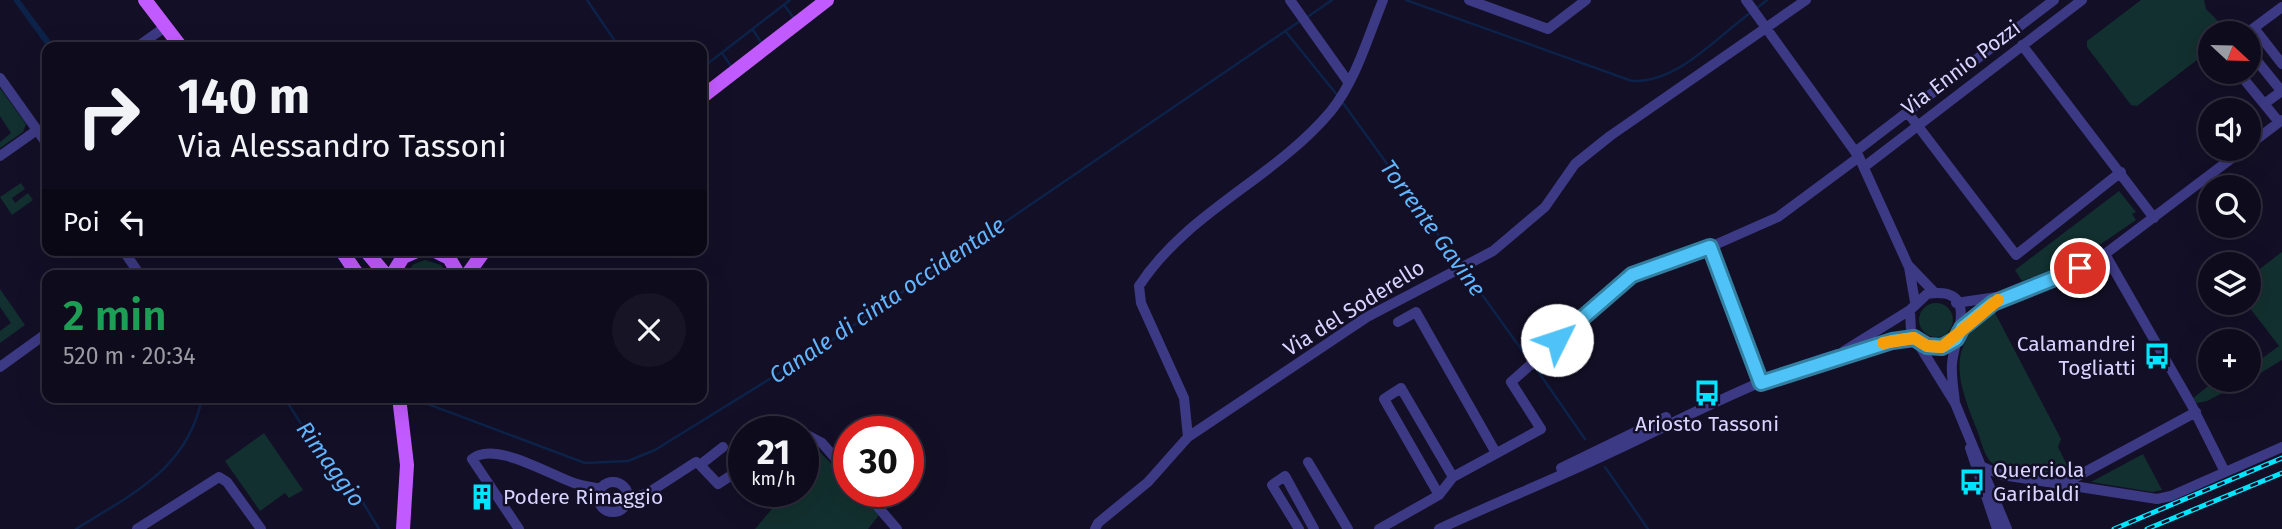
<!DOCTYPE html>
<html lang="it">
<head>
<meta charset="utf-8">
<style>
  :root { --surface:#0e0b1c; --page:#171425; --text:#f1f3f6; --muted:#9b9ba3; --line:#2e2b3b }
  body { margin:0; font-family:"Fira Sans",sans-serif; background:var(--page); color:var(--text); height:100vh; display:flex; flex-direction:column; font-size:26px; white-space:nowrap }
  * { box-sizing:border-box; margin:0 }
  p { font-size:23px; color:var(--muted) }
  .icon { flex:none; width:38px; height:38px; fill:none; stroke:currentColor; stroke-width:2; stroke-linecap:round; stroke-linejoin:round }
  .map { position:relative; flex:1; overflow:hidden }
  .drawer { position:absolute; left:42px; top:270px; width:665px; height:133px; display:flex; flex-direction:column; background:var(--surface); border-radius:14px; box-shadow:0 7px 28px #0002,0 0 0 2px var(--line) }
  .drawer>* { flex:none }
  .banner { position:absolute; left:42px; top:42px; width:665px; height:214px; border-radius:14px; box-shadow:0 7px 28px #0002,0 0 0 2px var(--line); background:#0e0b1c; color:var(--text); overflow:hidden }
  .needle { width:46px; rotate:112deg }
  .tools { position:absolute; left:2198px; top:21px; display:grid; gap:14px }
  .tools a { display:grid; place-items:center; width:63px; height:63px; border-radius:50%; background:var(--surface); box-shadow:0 7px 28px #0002,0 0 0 2px var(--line); font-size:35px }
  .speed { position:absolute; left:728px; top:416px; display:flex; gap:14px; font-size:35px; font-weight:700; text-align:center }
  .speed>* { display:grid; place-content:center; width:91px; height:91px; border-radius:50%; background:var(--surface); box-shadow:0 7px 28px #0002,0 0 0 2px var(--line); line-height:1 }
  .speed small { font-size:18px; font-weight:400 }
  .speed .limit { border:10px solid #d22; background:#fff; color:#111 }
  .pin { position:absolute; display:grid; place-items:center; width:60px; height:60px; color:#fff; margin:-30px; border:4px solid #fff; border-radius:50%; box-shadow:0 2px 7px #0007 }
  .me { position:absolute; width:77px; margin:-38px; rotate:49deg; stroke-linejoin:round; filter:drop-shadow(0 0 5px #0008) }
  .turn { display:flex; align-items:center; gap:24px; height:147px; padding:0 21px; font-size:32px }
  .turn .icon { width:91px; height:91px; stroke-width:2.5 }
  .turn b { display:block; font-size:49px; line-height:60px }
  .then { display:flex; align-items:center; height:66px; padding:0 21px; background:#0003; gap:14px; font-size:26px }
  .round { display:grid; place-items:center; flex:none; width:74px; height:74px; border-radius:37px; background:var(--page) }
  .head { display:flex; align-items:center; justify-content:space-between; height:119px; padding:0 21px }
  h1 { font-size:42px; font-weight:600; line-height:52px; color:#1e9e55 }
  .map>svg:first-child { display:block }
</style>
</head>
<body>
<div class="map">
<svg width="2282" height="529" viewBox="0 0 2282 529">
  <rect width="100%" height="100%" fill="#130f26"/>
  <!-- green -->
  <path fill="#12302f" d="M2141 0H2204L2206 9 2229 32 2210 33V50L2137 106 2131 105 2087 47V41Z
    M0 88 26 124 23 132 0 148V142L11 133 0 116Z
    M21 183 25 189 12 198 15 203 28 193 33 200 12 215 0 197Z
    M2119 191 2136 212 2132 214 2136 220 2079 259 2022 281 2015 270Z
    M2282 252V360L2249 380V368L2279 346 2246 303H2249V277Z
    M425 260 441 265 449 275H404L414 264Z
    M0 289 25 325 0 343V331L11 323 0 307Z
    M1919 320a17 17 0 1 1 34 0a17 17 0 1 1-34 0Z
    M1993 309 2061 439 2058 447 2071 473C2066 474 2061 478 2056 478 2046 478 2000 469 1993 464 1984 457 1981 440 1977 430 1957 380 1945 348 1993 309Z
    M2216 380H2248L2207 401 2197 403 2193 398Z
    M264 433 303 490 289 498 285 493 260 511 225 461Z
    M820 452 849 482V492H858L879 515 868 529H755L786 492H803V472Z
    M2143 454 2162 490 2152 492 2091 482Z"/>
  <!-- water -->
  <path fill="#0c2248" d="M13 0H20L55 47H47Z"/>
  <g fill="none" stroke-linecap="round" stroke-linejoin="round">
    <!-- stream -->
    <path stroke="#0c2248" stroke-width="2.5" d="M587 0 619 47
      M1406 0 1632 81C1677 83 1716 38 1750 13
      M785 6 793 17
      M1756 9 1767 0
      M1306 18 1332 0
      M753 30 761 42
      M1286 32 1338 96
      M722 53 731 66
      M702 68 790 0
      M1343 103 1461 266
      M1465 271 1524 353
      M1535 367 1585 439
      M284 397 317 449 362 501 379 529
      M409 397 585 463 628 461 655 450 823 346 1300 21
      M1605 467 1648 529
      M76 529C132 494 189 468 202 397"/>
    <!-- minor -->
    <path stroke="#3d3a85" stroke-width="10" d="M1290 0 1349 83
      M1469 0 1548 29 1586 0
      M1746 0 1859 157 1908 265 1935 293
      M2254 28 2282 64
      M2247 33 2282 7
      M2022 45 2154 218
      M137 47 165 27
      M2249 51 2279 88V93L2264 104
      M2238 72 2279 122
      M0 78 47 144
      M1908 113 2016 255 2121 172
      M2249 145 2282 120
      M1855 152 2054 0
      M0 156 37 130
      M1864 167 2082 0
      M1710 247 1778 217 1859 157
      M123 250 136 269 128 275
      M2105 254 2191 404 2225 472
      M1909 267 1915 302
      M1956 303 1997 297
      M1398 322 1416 312 1496 453
      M1962 328 1993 303 2080 268 2105 254 2244 149
      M1919 343 1934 348 1956 339
      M1844 351 1910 310
      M0 367 47 333
      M1955 403C1954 391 1951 377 1952 364 1953 340 1983 285 1927 294L1910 310 1911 332 1955 403 2007 529
      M803 433 822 443 849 474
      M1188 437 1367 317 1493 251 1545 207 1575 164 1610 136 1806 0
      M723 447 700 465 718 484 744 467
      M1970 448 1997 529
      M1308 462 1348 529
      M1983 467 2002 475 2157 499 2171 496 2282 447
      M1561 468 1666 417
      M598 497a15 15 0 1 1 30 0a15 15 0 1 1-30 0Z
      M2063 484 2196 412
      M865 492 897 529
      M1439 495 1384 399 1401 388 1453 477
      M628 499 648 493 696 462
      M137 529 219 477 227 482 261 529
      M519 529 472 459C494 440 550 475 574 483 583 486 592 487 601 489
      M1095 529 1098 523 1148 482 1188 437 1184 398 1141 303 1139 286C1188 211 1274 179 1331 111 1356 80 1368 37 1383 0
      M1299 529 1272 485 1285 476 1314 529
      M1379 529 1439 495 1453 477 1541 429 1511 382 1632 275 1710 247 1761 383
      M1439 529C1499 501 1560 477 1620 448 1709 406 1815 348 1915 338"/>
    <!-- major -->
    <path stroke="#c25bff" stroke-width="14" d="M145 0 181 47
      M702 97 827 0
      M341 250 358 275
      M365 250 386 275
      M433 250 449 258 459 275
      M392 275 403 257 419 250
      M467 275 485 250
      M399 397 407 465 403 529"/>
    <!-- rail casing -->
    <g stroke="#00e5ff" stroke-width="5">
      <path id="rail" d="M2114 529 2282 458
        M2147 529 2282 473"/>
    </g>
    <!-- rail -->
    <use href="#rail" stroke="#130f26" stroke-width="2.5" stroke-dasharray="8" stroke-linecap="butt"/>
  </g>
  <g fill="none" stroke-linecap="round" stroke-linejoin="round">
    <!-- route casing -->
    <g stroke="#337fa1" stroke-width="18">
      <path id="route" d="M1557 340 1632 275 1710 247 1761 383 1892 341 1914 338 1927 346 1942 347 1956 339 1962 328 1993 303 2080 268"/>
    </g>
    <!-- route -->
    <use href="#route" stroke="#4fc3f7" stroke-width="12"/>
    <!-- slow -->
    <path stroke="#f59e0b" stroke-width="12" d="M1883 343 1914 338 1927 346 1942 347 1998 300"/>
  </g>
  <!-- icons -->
  <defs>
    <g id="bus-bare" transform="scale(2.1)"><path d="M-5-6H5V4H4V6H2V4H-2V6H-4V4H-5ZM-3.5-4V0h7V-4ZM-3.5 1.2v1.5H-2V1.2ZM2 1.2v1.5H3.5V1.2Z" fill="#00e5ff" stroke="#130f26" stroke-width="2.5" paint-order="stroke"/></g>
    <g id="building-bare" transform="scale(2.1)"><path d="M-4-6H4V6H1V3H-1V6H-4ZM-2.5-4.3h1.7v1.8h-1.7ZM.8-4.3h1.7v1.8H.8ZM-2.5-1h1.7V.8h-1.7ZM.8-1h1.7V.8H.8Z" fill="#00e5ff" stroke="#130f26" stroke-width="2.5" paint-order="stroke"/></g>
  </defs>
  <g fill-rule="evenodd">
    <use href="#bus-bare" x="2157" y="356"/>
    <use href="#bus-bare" x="1707" y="393"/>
    <use href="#bus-bare" x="1972" y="482"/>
    <use href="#building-bare" x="482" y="497"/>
  </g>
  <g text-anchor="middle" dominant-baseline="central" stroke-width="5" stroke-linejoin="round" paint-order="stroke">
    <!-- street labels -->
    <g font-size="21" fill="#d9d4ff" stroke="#130f26">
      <text transform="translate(1961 68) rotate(-37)">Via Ennio Pozzi</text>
      <text transform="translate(1354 308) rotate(-32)">Via del Soderello</text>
    </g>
    <!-- poi labels -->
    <g font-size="21" fill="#d9d4ff" stroke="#130f26" text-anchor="start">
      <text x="2136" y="344" text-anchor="end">Calamandrei<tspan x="2136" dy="24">Togliatti</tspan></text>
      <text x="1707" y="424" text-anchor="middle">Ariosto Tassoni</text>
      <text x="1993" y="470">Querciola<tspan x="1993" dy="24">Garibaldi</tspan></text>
      <text x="503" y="497">Podere Rimaggio</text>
    </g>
    <!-- water labels -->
    <g font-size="23" font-style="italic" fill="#62b6ff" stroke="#130f26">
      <text transform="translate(1433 228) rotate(54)">Torrente Gavine</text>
      <text transform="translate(887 300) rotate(-34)">Canale di cinta occidentale</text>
      <text transform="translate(331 464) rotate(54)">Rimaggio</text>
    </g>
  </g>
</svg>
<div class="tools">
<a><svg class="needle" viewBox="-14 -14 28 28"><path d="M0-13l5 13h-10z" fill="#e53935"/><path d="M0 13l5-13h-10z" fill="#9b9ba3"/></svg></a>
<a><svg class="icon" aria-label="sound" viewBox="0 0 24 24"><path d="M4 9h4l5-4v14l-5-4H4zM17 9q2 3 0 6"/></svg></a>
<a><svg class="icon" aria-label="search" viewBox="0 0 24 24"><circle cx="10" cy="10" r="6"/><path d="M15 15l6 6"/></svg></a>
<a><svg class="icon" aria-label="layers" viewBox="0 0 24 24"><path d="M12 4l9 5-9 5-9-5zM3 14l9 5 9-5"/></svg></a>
<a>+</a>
</div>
<div class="speed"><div>21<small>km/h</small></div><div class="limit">30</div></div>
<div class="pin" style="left:2080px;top:268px;background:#d93025"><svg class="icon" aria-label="arrive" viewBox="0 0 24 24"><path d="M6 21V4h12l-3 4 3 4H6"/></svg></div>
<svg class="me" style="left:1557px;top:340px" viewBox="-20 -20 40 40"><circle r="19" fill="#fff"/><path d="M0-13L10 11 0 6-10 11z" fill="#4fc3f7"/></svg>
<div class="banner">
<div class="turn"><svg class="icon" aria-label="right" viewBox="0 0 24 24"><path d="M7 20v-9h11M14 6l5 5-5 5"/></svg><div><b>140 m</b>Via Alessandro Tassoni</div></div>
<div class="then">Poi<svg class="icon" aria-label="left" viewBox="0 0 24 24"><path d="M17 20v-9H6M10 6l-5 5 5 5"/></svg></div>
</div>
<section class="drawer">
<div class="head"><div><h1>2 min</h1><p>520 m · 20:34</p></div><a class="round"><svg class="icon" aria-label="close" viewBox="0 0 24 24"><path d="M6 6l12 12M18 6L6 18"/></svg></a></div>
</section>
</div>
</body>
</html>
